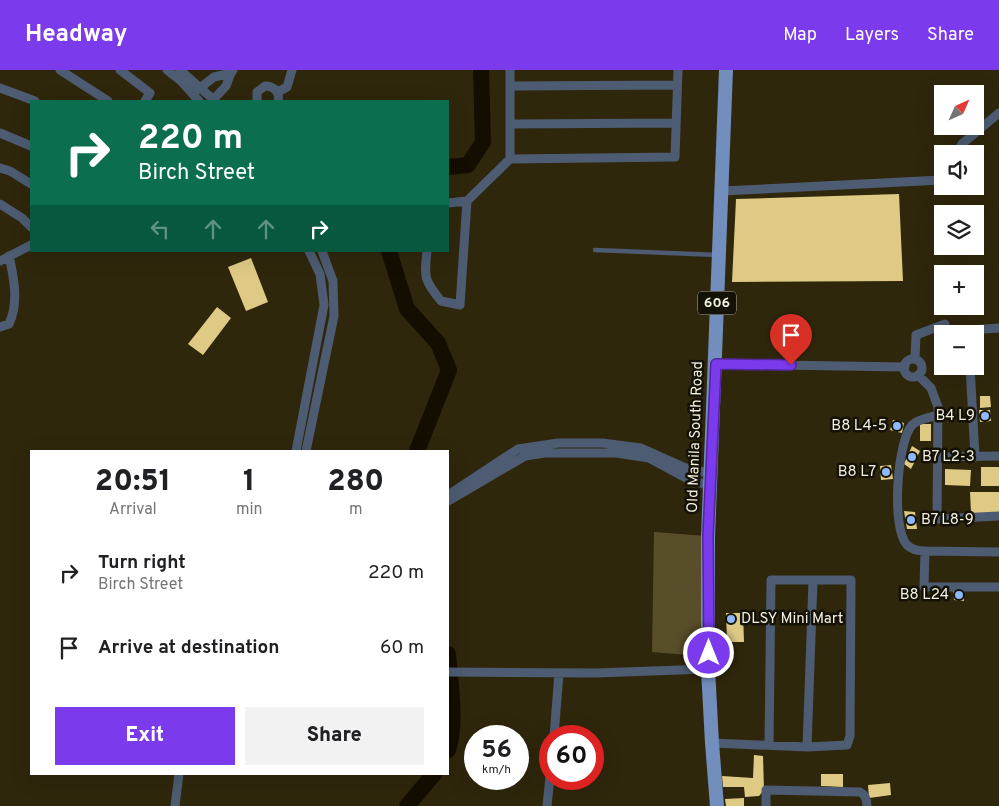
<!DOCTYPE html>
<html lang="en">
<head>
<meta charset="utf-8">
<style>
  :root { --surface:#fff; --page:#f2f2f2; --text:#202124; --muted:#757577; --accent:#7c3aed }
  body { margin:0; font-family:Overpass,sans-serif; background:var(--page); color:var(--text); height:100vh; display:flex; flex-direction:column; font-size:19px; white-space:nowrap }
  * { box-sizing:border-box; margin:0 }
  p { font-size:16px; color:var(--muted) }
  .icon { flex:none; width:28px; height:28px; fill:none; stroke:currentColor; stroke-width:2; stroke-linecap:round; stroke-linejoin:round }
  .map { position:relative; flex:1; overflow:hidden }
  .side { position:absolute; left:30px; top:380px; width:419px; height:325px; display:flex; flex-direction:column; background:var(--surface); border-radius:0px; box-shadow:0 5px 20px #0002 }
  .side>* { flex:none }
  .banner { position:absolute; left:30px; top:30px; width:419px; height:152px; border-radius:0px; box-shadow:0 5px 20px #0002; background:#0b6e4f; color:#fff; overflow:hidden }
  .needle { width:32px; rotate:45deg }
  .fabs { position:absolute; left:934px; top:15px; display:grid; gap:10px }
  .fabs a { display:grid; place-items:center; width:50px; height:50px; border-radius:0px; background:var(--surface); box-shadow:0 5px 20px #0002; font-size:25px }
  .speed { position:absolute; left:464px; top:655px; display:flex; gap:10px; font-size:25px; font-weight:700; text-align:center }
  .speed>* { display:grid; place-content:center; width:65px; height:65px; border-radius:50%; background:var(--surface); box-shadow:0 5px 20px #0002; line-height:1 }
  .speed small { font-size:12px; font-weight:400 }
  .speed .limit { border:8px solid #d22; background:#fff; color:#111 }
  .pin { position:absolute; display:grid; place-items:center; width:42px; height:42px; color:#fff; margin:-51px -21px; border-radius:50% 50% 50% 0; rotate:-45deg; box-shadow:0 0 5px #0007 }
  .pin .icon { rotate:45deg }
  .me { position:absolute; width:55px; margin:-28px; rotate:0deg; stroke-linejoin:round; filter:drop-shadow(0 0 4px #0008) }
  .turn { display:flex; align-items:center; gap:18px; height:105px; padding:0 25px; font-size:22px }
  .turn .icon { width:65px; height:65px; stroke-width:2.5 }
  .turn b { display:block; font-size:35px; line-height:42px }
  .lanes { display:flex; align-items:center; height:48px; padding:0 25px; background:#0003; justify-content:center; gap:25px; direction:ltr }
  .lanes .off { opacity:.35 }
  .eta { display:flex; justify-content:space-evenly; align-items:center; height:85px; text-align:center }
  .eta b { font-size:30px; font-weight:800; line-height:35px }
  .action { display:flex; gap:10px; margin-top:auto; padding:10px 25px }
  .action a { flex:1; height:58px; border-radius:0px; background:var(--accent); color:#fff; font-size:20px; font-weight:800; line-height:58px; text-align:center }
  .action a+a { background:var(--page); color:var(--text) }
  ul { padding:0; list-style:none }
  li { display:flex; align-items:center; gap:15px; height:75px; padding:0 25px }
  li div { flex:1 }
  li b { display:block; font-size:19px }
  li em { font-style:normal }
  header { display:flex; align-items:center; gap:30px; box-sizing:border-box; height:70px; padding:0 25px; background:var(--accent); color:#fff }
  header strong { font-size:24px }
  nav { display:flex; gap:28px; margin-inline-start:auto; font-size:18px }
  .map>svg:first-child { display:block }
</style>
</head>
<body>
<header>
<strong>Headway</strong>
<nav><a>Map</a><a>Layers</a><a>Share</a></nav>
</header>
<div class="map">
<svg width="999" height="736" viewBox="0 0 999 736">
  <rect width="100%" height="100%" fill="#2f270c"/>
  <!-- green -->
  <path fill="#594e2a" d="M654 462 706 466 700 586 652 582Z"/>
  <g fill="none" stroke-linecap="round" stroke-linejoin="round">
    <!-- river -->
    <path stroke="#140e00" stroke-width="16" d="M448 97 468 95 483 72 481 0
      M389 181 407 239 438 273 449 300 417 381
      M448 584C450 607 457 658 448 680
      M407 736 434 704"/>
  </g>
  <!-- building -->
  <path fill="#deca84" d="M899 124 903 211 732 212 736 129Z
    M251 188 268 232 246 241 228 197Z
    M217 237 231 248 203 285 188 274Z
    M980 326H990L991 337 980 338Z
    M979 340H990L991 351 980 352Z
    M893 350 904 353 902 363 890 360Z
    M920 354H931V371H920Z
    M912 376 920 381 911 399 904 394Z
    M891 395 893 409 881 410 880 396Z
    M981 397H999V416H981Z
    M945 399 971 400 970 416 945 415Z
    M970 422H999V443H971Z
    M904 441 915 442 917 459H907Z
    M953 519H963L964 531 954 530Z
    M726 543H743L744 572H727Z
    M754 685 763 686 764 720 759 726 745 727 744 717H723L722 706 753 708Z
    M821 704H843V717L821 716Z
    M890 713 891 725 869 728 868 715Z
    M744 728V736H726L725 729Z"/>
  <g fill="none" stroke-linecap="round" stroke-linejoin="round">
    <!-- service -->
    <path stroke="#4d5c72" stroke-width="4.5" d="M595 180 718 185"/>
    <!-- minor -->
    <path stroke="#4d5c72" stroke-width="9" d="M60 0 108 31
      M120 0 150 23 145 31
      M167 0 181 11 199 31
      M180 0 215 31
      M510 0V89L675 87 678 0
      M510 16 677 15
      M0 18 35 31
      M196 21 214 7 231 3
      M278 22 287 17 292 0
      M212 31 226 16 231 3 233 0
      M257 31V22L265 16C274 16 280 22 278 31
      M510 54 676 53
      M0 63 31 76
      M956 84 962 74 999 43
      M0 98 10 101 31 114
      M722 121 942 110
      M448 133 467 131 510 89
      M0 134 22 148 31 157
      M427 181C424 208 424 210 441 231L460 235 467 131
      M0 191 31 175
      M0 257 9 254C19 233 14 208 9 186
      M968 264V260L999 258
      M915 289 916 265 945 254
      M904 298a9 9 0 1 1 18 0a9 9 0 1 1-18 0Z
      M716 294 905 297
      M970 296 975 387
      M918 305 931 318 938 337 937 449 999 446
      M937 345C929 348 918 349 912 355 897 372 891 458 907 475 912 480 918 481 925 481L999 482
      M296 381 324 235 320 204 309 181
      M306 381 334 246 333 211 322 181
      M937 387 999 386
      M448 425 518 379 558 373H602L641 378 686 398 712 404
      M448 431 525 386 545 383H616L649 388 686 408 710 416
      M925 481 924 517H999
      M448 602 596 603 708 599
      M554 666 559 603
      M712 673 807 677 847 675 850 666 851 510H771L769 675
      M807 677 813 511
      M175 736 179 704
      M547 736 550 707
      M766 736V720L860 722C866 725 867 730 867 736"/>
    <!-- primary -->
    <path stroke="#718ebd" stroke-width="14" d="M717 736 712 673 708 599V467L726 0"/>
  </g>
  <g fill="none" stroke-linecap="round" stroke-linejoin="round">
    <!-- route casing -->
    <g stroke="#51269a" stroke-width="12">
      <path id="route" d="M709 583 708 466 716 294 791 295"/>
    </g>
    <!-- route -->
    <use href="#route" stroke="#7c3aed" stroke-width="9"/>
  </g>
  <!-- markers -->
  <g fill="#8eb9fd" stroke="#141106" stroke-width="2">
    <circle cx="985" cy="346" r="5"/>
    <circle cx="897" cy="356" r="5"/>
    <circle cx="912" cy="387" r="5"/>
    <circle cx="886" cy="402" r="5"/>
    <circle cx="911" cy="450" r="5"/>
    <circle cx="959" cy="525" r="5"/>
    <circle cx="731" cy="549" r="5"/>
  </g>
  <g text-anchor="middle" dominant-baseline="central" stroke-width="5" stroke-linejoin="round" paint-order="stroke">
    <!-- shield labels -->
    <rect fill="#141106" stroke="#b1ad9f" stroke-width="1" x="698" y="221.5" width="38" height="23" rx="4"/>
    <g font-size="14" font-weight="bold" fill="#f4f0e0">
      <text x="717" y="233">606</text>
    </g>
    <!-- poi labels -->
    <g font-size="15" fill="#f4f0e0" stroke="#141106" text-anchor="end">
      <text x="975" y="346">B4 L9</text>
      <text x="887" y="356">B8 L4-5</text>
      <text x="922" y="387" text-anchor="start">B7 L2-3</text>
      <text x="876" y="402">B8 L7</text>
      <text x="921" y="450" text-anchor="start">B7 L8-9</text>
      <text x="949" y="525">B8 L24</text>
      <text x="741" y="549" text-anchor="start">DLSY Mini Mart</text>
    </g>
    <!-- street labels -->
    <g font-size="15" fill="#f4f0e0" stroke="#141106">
      <text transform="translate(696 367) rotate(-88)">Old Manila South Road</text>
    </g>
  </g>
</svg>
<div class="fabs">
<a><svg class="needle" viewBox="-14 -14 28 28"><path d="M0-13l5 13h-10z" fill="#e53935"/><path d="M0 13l5-13h-10z" fill="#757577"/></svg></a>
<a><svg class="icon" aria-label="sound" viewBox="0 0 24 24"><path d="M4 9h4l5-4v14l-5-4H4zM17 9q2 3 0 6"/></svg></a>
<a><svg class="icon" aria-label="layers" viewBox="0 0 24 24"><path d="M12 4l9 5-9 5-9-5zM3 14l9 5 9-5"/></svg></a>
<a>+</a>
<a>−</a>
</div>
<div class="speed"><div>56<small>km/h</small></div><div class="limit">60</div></div>
<div class="pin" style="left:791px;top:295px;background:#d93025"><svg class="icon" aria-label="arrive" viewBox="0 0 24 24"><path d="M6 21V4h12l-3 4 3 4H6"/></svg></div>
<svg class="me" style="left:709px;top:583px" viewBox="-20 -20 40 40"><circle r="17" fill="#7c3aed" stroke="#fff" stroke-width="3"/><path d="M0-11L8 9 0 5-8 9z" fill="#fff"/></svg>
<div class="banner">
<div class="turn"><svg class="icon" aria-label="right" viewBox="0 0 24 24"><path d="M7 20v-9h11M14 6l5 5-5 5"/></svg><div><b>220 m</b>Birch Street</div></div>
<div class="lanes"><svg class="icon off" aria-label="left" viewBox="0 0 24 24"><path d="M17 20v-9H6M10 6l-5 5 5 5"/></svg><svg class="icon off" aria-label="ahead" viewBox="0 0 24 24"><path d="M12 20V5M6 11l6-6 6 6"/></svg><svg class="icon off" aria-label="ahead" viewBox="0 0 24 24"><path d="M12 20V5M6 11l6-6 6 6"/></svg><svg class="icon" aria-label="right" viewBox="0 0 24 24"><path d="M7 20v-9h11M14 6l5 5-5 5"/></svg></div>
</div>
<section class="side">
<div class="eta">
<div><b>20:51</b><p>Arrival</p></div>
<div><b>1</b><p>min</p></div>
<div><b>280</b><p>m</p></div>
</div>
<ul>
<li><svg class="icon" aria-label="right" viewBox="0 0 24 24"><path d="M7 20v-9h11M14 6l5 5-5 5"/></svg><div><b>Turn right</b><p>Birch Street</p></div><em>220 m</em></li>
<li><svg class="icon" aria-label="arrive" viewBox="0 0 24 24"><path d="M6 21V4h12l-3 4 3 4H6"/></svg><div><b>Arrive at destination</b></div><em>60 m</em></li>
</ul>
<div class="action"><a>Exit</a><a>Share</a></div>
</section>
</div>
</body>
</html>
